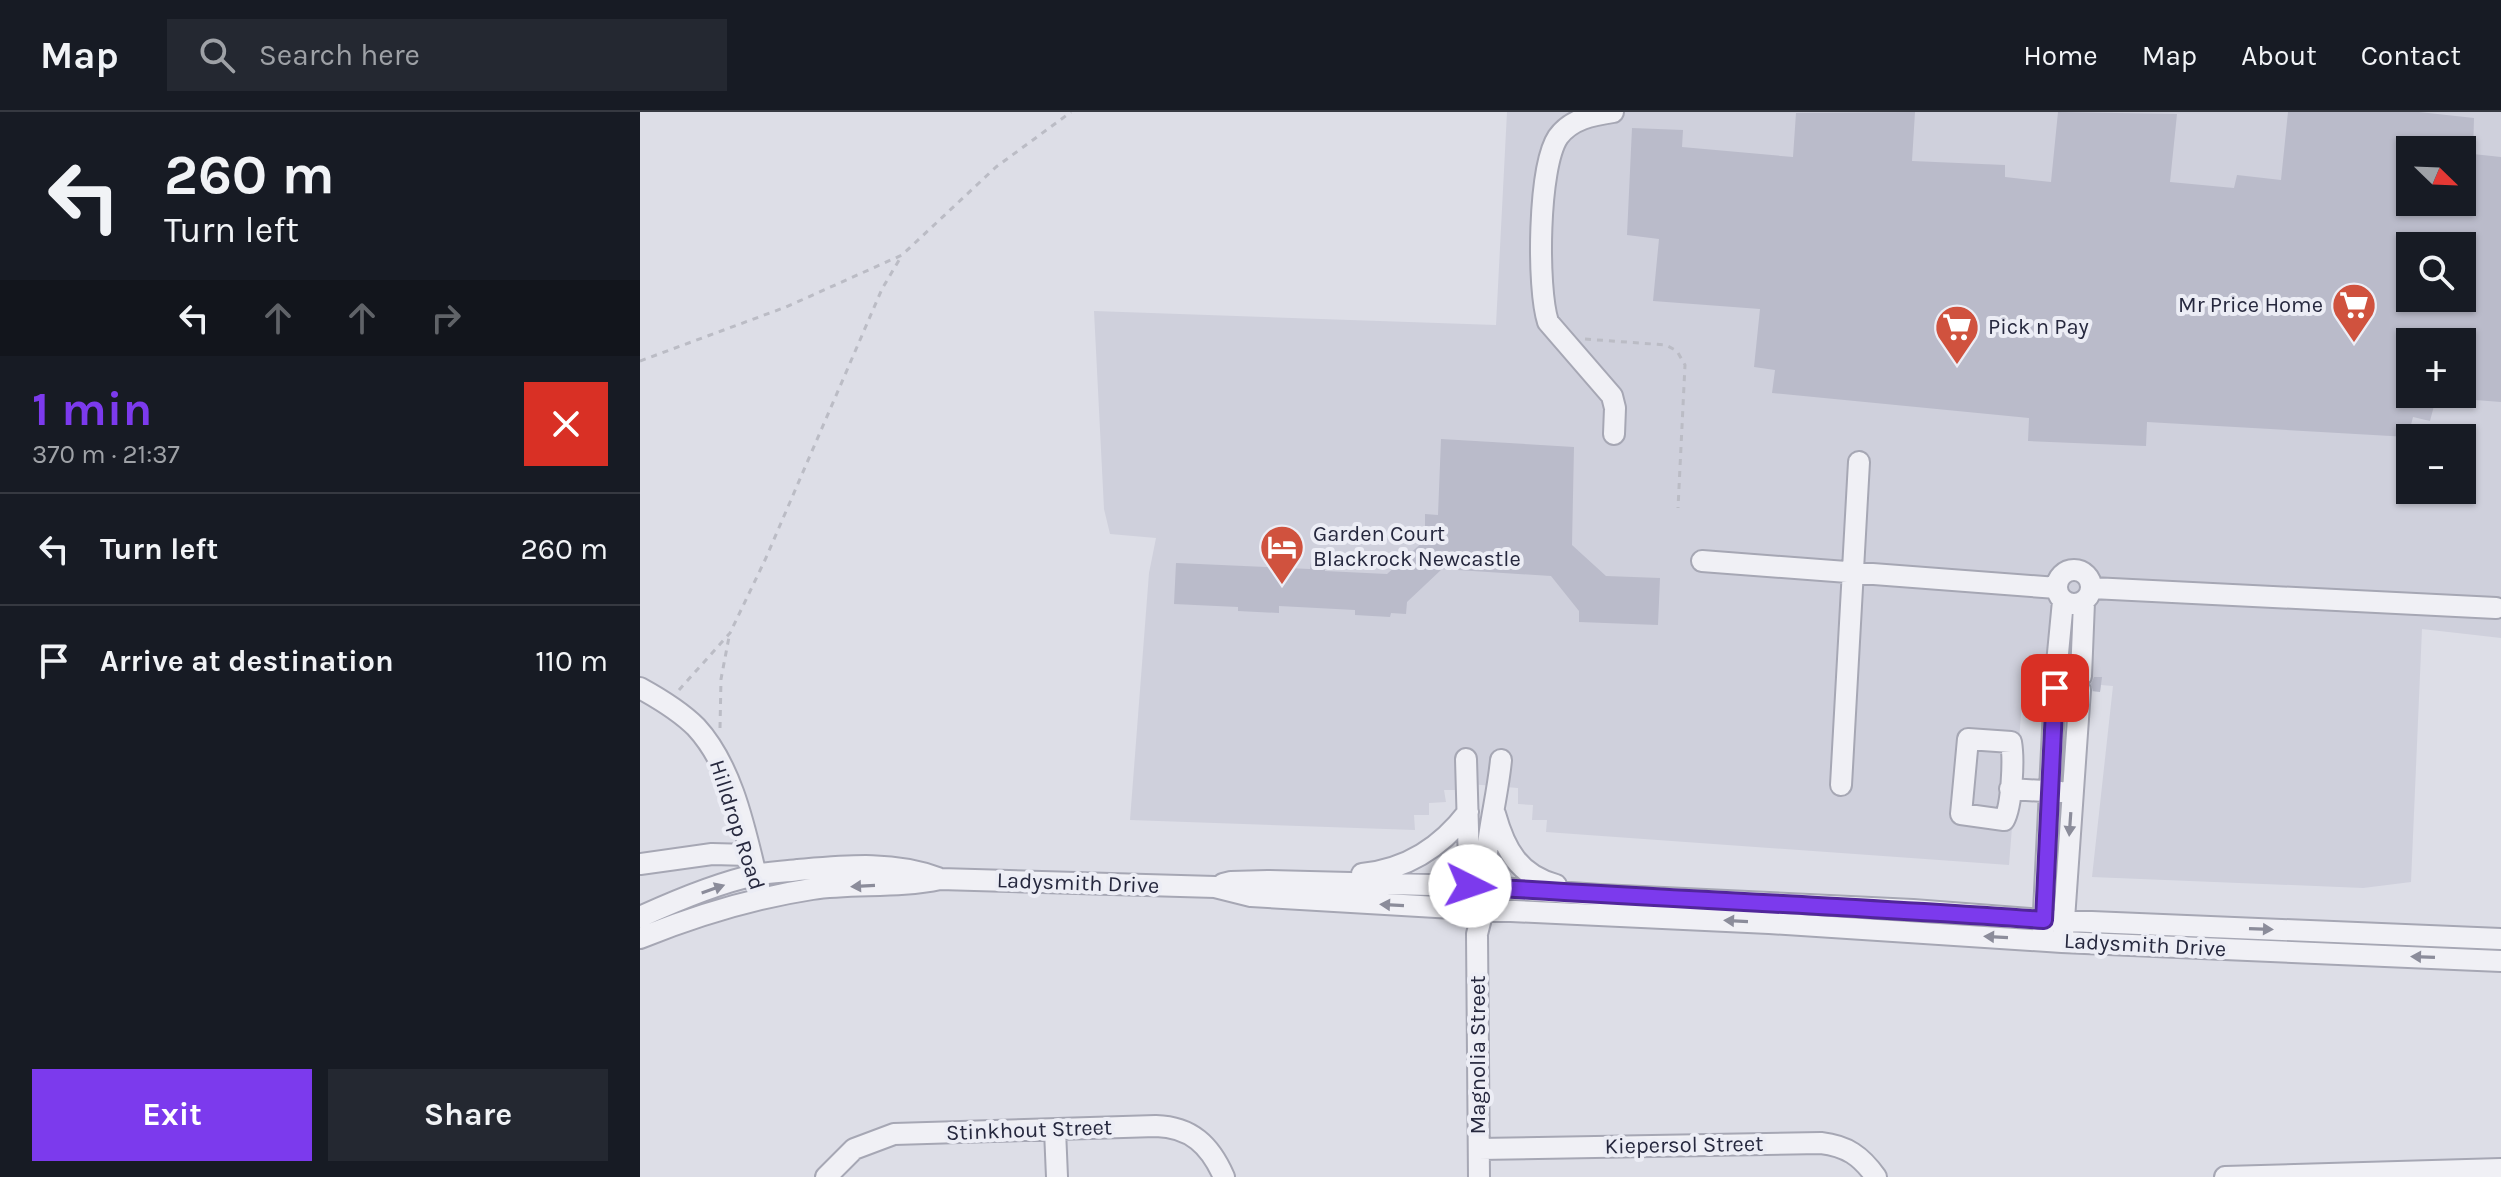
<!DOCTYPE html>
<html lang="en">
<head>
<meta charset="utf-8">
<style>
  :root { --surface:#171b24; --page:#242831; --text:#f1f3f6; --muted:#9ea1a6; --line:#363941; --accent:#7c3aed }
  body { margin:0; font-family:Karla,sans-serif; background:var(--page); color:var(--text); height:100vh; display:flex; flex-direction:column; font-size:30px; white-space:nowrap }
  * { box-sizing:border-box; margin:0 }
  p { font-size:26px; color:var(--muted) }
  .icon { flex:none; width:44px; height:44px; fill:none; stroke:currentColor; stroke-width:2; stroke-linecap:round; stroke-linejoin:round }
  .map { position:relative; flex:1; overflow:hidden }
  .panel { display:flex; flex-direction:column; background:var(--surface); width:640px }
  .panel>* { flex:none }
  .banner { background:#171b24; color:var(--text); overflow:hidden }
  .needle { width:52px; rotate:113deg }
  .tools { position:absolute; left:1756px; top:24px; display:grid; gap:16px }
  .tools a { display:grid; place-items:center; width:80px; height:80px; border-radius:0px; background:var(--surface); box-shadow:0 2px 6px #0004; font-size:40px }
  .pin { position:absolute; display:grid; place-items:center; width:68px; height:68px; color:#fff; margin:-34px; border-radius:16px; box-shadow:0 4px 12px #0006 }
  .me { position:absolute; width:88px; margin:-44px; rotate:94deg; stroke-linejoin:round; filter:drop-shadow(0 0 6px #0008) }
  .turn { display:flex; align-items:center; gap:28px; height:168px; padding:0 32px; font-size:36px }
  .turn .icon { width:104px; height:104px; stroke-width:2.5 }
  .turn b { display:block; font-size:56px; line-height:68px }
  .lanes { display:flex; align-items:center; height:76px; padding:0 32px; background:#0003; justify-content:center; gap:40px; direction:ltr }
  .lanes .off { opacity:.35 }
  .round { display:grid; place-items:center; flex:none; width:84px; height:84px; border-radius:0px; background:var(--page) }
  .head { display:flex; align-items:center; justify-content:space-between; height:136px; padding:0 32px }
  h1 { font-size:48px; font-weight:700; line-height:60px; color:var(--accent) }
  .primary-button { display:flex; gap:16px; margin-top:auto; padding:16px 32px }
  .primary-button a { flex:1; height:92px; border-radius:0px; background:var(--accent); color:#fff; font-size:32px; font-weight:700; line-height:92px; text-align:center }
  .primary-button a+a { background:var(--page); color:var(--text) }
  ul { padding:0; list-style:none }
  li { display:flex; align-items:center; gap:24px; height:112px; padding:0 32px; border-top:2px solid var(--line) }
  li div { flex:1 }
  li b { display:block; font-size:30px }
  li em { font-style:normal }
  header { display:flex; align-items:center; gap:48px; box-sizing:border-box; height:112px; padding:0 40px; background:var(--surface); border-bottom:2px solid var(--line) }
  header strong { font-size:38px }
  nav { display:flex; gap:44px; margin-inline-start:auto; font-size:28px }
  .search { width:560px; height:72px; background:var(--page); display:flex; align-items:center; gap:20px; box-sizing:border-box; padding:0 28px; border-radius:0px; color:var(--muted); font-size:30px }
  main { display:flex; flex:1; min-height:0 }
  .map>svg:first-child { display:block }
</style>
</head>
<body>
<header>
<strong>Map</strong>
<div class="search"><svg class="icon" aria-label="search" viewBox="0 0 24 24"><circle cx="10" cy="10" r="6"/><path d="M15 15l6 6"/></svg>Search here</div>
<nav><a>Home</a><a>Map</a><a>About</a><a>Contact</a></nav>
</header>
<main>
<section class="panel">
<div class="banner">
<div class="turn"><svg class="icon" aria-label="left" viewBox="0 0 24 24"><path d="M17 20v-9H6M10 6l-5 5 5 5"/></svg><div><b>260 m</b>Turn left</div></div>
<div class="lanes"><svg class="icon" aria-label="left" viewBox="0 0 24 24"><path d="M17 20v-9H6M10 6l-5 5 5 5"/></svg><svg class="icon off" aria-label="ahead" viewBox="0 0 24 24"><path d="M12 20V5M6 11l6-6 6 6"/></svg><svg class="icon off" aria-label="ahead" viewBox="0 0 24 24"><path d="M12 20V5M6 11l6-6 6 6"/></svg><svg class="icon off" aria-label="right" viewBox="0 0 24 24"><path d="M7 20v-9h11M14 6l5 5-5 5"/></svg></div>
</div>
<div class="head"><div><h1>1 min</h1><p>370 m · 21:37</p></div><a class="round" style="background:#d93025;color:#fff"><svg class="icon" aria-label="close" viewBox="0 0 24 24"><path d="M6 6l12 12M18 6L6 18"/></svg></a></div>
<ul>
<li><svg class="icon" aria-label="left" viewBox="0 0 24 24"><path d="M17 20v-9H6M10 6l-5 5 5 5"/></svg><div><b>Turn left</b></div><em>260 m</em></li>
<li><svg class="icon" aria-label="arrive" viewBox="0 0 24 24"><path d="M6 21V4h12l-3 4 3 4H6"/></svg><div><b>Arrive at destination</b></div><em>110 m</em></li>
</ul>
<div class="primary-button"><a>Exit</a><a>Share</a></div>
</section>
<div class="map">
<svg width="1861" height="1065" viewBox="0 0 1861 1065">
  <rect width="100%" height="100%" fill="#dddee7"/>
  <!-- built -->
  <path fill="#cfd0dc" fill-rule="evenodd" d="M867 0H1861V526L1782 517 1771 770 1723 776 1452 765 1473 574 1461 573 1460 580 1415 576 1399 575V567L1384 566 1369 753 906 720 907 708H892L893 693 878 692V676L818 671 817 678H804L806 690 789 691V703H774L775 718 490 708 509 461 516 426 470 422 464 397 454 199 856 213ZM1770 38H1822V90H1770ZM1770 134H1822V186H1770ZM1770 230H1822V282H1770ZM1770 326H1822V378H1770Z"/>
  <!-- building -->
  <path fill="#babbca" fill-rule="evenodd" d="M1275 0 1272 49 1365 53V65L1411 70 1418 0 1537 2 1530 70 1594 76 1597 63 1641 68 1648 0H1779L1834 6 1833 42 1861 45V290L1822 287V230H1770V282H1797L1790 309 1773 305 1768 325 1507 310 1506 334 1388 329 1389 306 1132 281 1135 258 1114 255 1120 197 1013 189 1019 127 987 123 992 16 1043 18 1042 35 1153 45 1156 1ZM1770 38H1822V90H1770ZM1770 134H1822V186H1770Z
    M801 327 934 335 932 433 966 464 1020 466 1018 513 939 510V499L911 464 802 457 767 490 766 502 751 501 750 505 715 503V498L639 494V501L598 499V495L534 492 536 451 670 457 671 450H685V459L747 462 785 428V402L798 403Z
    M1454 565H1462L1460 580 1453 579 1451 572Z"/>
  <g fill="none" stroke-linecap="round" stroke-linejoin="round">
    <!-- minor casing -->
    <g stroke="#a6a7b4" stroke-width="24">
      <path id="minor" d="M973 0C953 3 931 7 918 25 898 55 897 176 908 210L972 284 975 296 974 322
        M1062 449 1417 476
        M1417 475a17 17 0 1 1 34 0a17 17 0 1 1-34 0Z
        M1452 476 1856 496
        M1416 562 1423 489
        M1441 564 1444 490
        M0 576C20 587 40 599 56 615 94 656 106 723 119 776
        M1328 627 1371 630C1374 647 1372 694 1364 708L1321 702Z
        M826 647 830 787
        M1201 673 1219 350
        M1370 677 1421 680
        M855 702C865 738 879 763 916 773
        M0 752 72 742 110 743
        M722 762C768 757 801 735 828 700
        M583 772 591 770 628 769 830 774 960 783 1273 798 1404 808 1861 827
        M0 805C35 789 78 771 115 763 129 760 144 760 158 758 206 754 253 749 298 766
        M1403 820 1415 576
        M1423 822 1440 578
        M0 826C55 804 113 786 172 777 214 771 258 776 300 767L575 775 611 784 830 797 1129 811 1422 830 1861 849
        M415 1018 417 1065
        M839 1037 1181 1031C1207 1034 1221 1044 1236 1065
        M186 1065 214 1037 254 1022 516 1014C551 1015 570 1033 584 1065
        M839 1065 837 822C846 792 843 771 847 741 850 710 858 680 861 648
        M1585 1065 1861 1057"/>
    </g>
    <!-- path -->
    <path stroke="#bbbcc5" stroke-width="3" stroke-dasharray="6 6" stroke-linecap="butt" d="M945 227 1026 233 1037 239 1045 253 1038 396
      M0 249 146 195 262 143 356 55 431 0
      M39 578 90 521 125 448 242 177 262 143
      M80 616 81 567 89 525"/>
    <!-- minor -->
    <use href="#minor" stroke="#f0f0f5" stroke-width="20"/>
  </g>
  <!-- one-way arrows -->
  <defs><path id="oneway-solid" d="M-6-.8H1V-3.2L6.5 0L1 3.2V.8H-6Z" transform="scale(2)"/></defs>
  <g fill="#8b8c9a">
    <use href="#oneway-solid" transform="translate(1430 712) rotate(94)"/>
    <use href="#oneway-solid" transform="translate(223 774) rotate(177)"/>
    <use href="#oneway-solid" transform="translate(73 777) rotate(-19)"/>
    <use href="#oneway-solid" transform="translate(752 793) rotate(-177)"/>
    <use href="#oneway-solid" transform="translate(1096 809) rotate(-177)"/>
    <use href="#oneway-solid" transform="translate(1621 817) rotate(2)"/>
    <use href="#oneway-solid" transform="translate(1356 825) rotate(-177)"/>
    <use href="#oneway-solid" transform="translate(1783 845) rotate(-178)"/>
  </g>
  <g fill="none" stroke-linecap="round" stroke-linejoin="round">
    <!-- route casing -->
    <g stroke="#51269a" stroke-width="20">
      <path id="route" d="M830 774C1021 787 1213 794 1404 808L1415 576"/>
    </g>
    <!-- route -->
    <use href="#route" stroke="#7c3aed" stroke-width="14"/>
  </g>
  <!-- icons -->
  <defs>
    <g id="supermarket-pin" transform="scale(2.3)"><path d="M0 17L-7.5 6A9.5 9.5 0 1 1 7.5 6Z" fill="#d0523e" stroke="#ecedf5"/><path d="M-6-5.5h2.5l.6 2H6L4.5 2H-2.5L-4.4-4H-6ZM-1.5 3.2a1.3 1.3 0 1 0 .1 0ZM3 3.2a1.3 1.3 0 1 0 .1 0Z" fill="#fff"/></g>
    <g id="hotel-pin" transform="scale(2.3)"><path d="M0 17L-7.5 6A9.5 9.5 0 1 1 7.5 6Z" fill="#d0523e" stroke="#ecedf5"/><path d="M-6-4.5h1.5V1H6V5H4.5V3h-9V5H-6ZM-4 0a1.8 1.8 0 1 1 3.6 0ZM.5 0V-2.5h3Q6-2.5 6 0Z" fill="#fff"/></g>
  </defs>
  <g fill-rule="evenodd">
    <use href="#supermarket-pin" x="1714" y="193"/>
    <use href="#supermarket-pin" x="1317" y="215"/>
    <use href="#hotel-pin" x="642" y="435"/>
  </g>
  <g text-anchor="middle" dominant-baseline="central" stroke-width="8" stroke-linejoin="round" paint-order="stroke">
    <!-- poi labels -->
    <g font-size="22" fill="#26283e" stroke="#ecedf5" text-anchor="start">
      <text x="1683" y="193" text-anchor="end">Mr Price Home</text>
      <text x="1348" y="215">Pick n Pay</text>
      <text x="673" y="422">Garden Court<tspan x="673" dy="25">Blackrock Newcastle</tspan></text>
    </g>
    <!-- street labels -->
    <g font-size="22" fill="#26283e" stroke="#ecedf5">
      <text transform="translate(97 713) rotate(72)">Hilldrop Road</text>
      <text transform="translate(438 771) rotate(2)">Ladysmith Drive</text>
      <text transform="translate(1505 833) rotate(3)">Ladysmith Drive</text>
      <text transform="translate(838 943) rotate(-90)">Magnolia Street</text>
      <text transform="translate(389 1018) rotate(-2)">Stinkhout Street</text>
      <text transform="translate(1044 1033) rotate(-1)">Kiepersol Street</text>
    </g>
  </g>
</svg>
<div class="tools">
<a><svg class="needle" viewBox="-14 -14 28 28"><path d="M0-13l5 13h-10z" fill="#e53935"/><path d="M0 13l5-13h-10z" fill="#9ea1a6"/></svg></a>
<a><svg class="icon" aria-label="search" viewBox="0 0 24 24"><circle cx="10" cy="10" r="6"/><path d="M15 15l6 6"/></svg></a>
<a>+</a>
<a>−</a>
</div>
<div class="pin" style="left:1415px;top:576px;background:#d93025"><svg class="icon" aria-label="arrive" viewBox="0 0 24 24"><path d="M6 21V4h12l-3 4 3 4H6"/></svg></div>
<svg class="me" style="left:830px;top:774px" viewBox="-20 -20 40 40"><circle r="19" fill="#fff"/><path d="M0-13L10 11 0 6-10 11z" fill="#7c3aed"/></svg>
</div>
</main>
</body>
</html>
